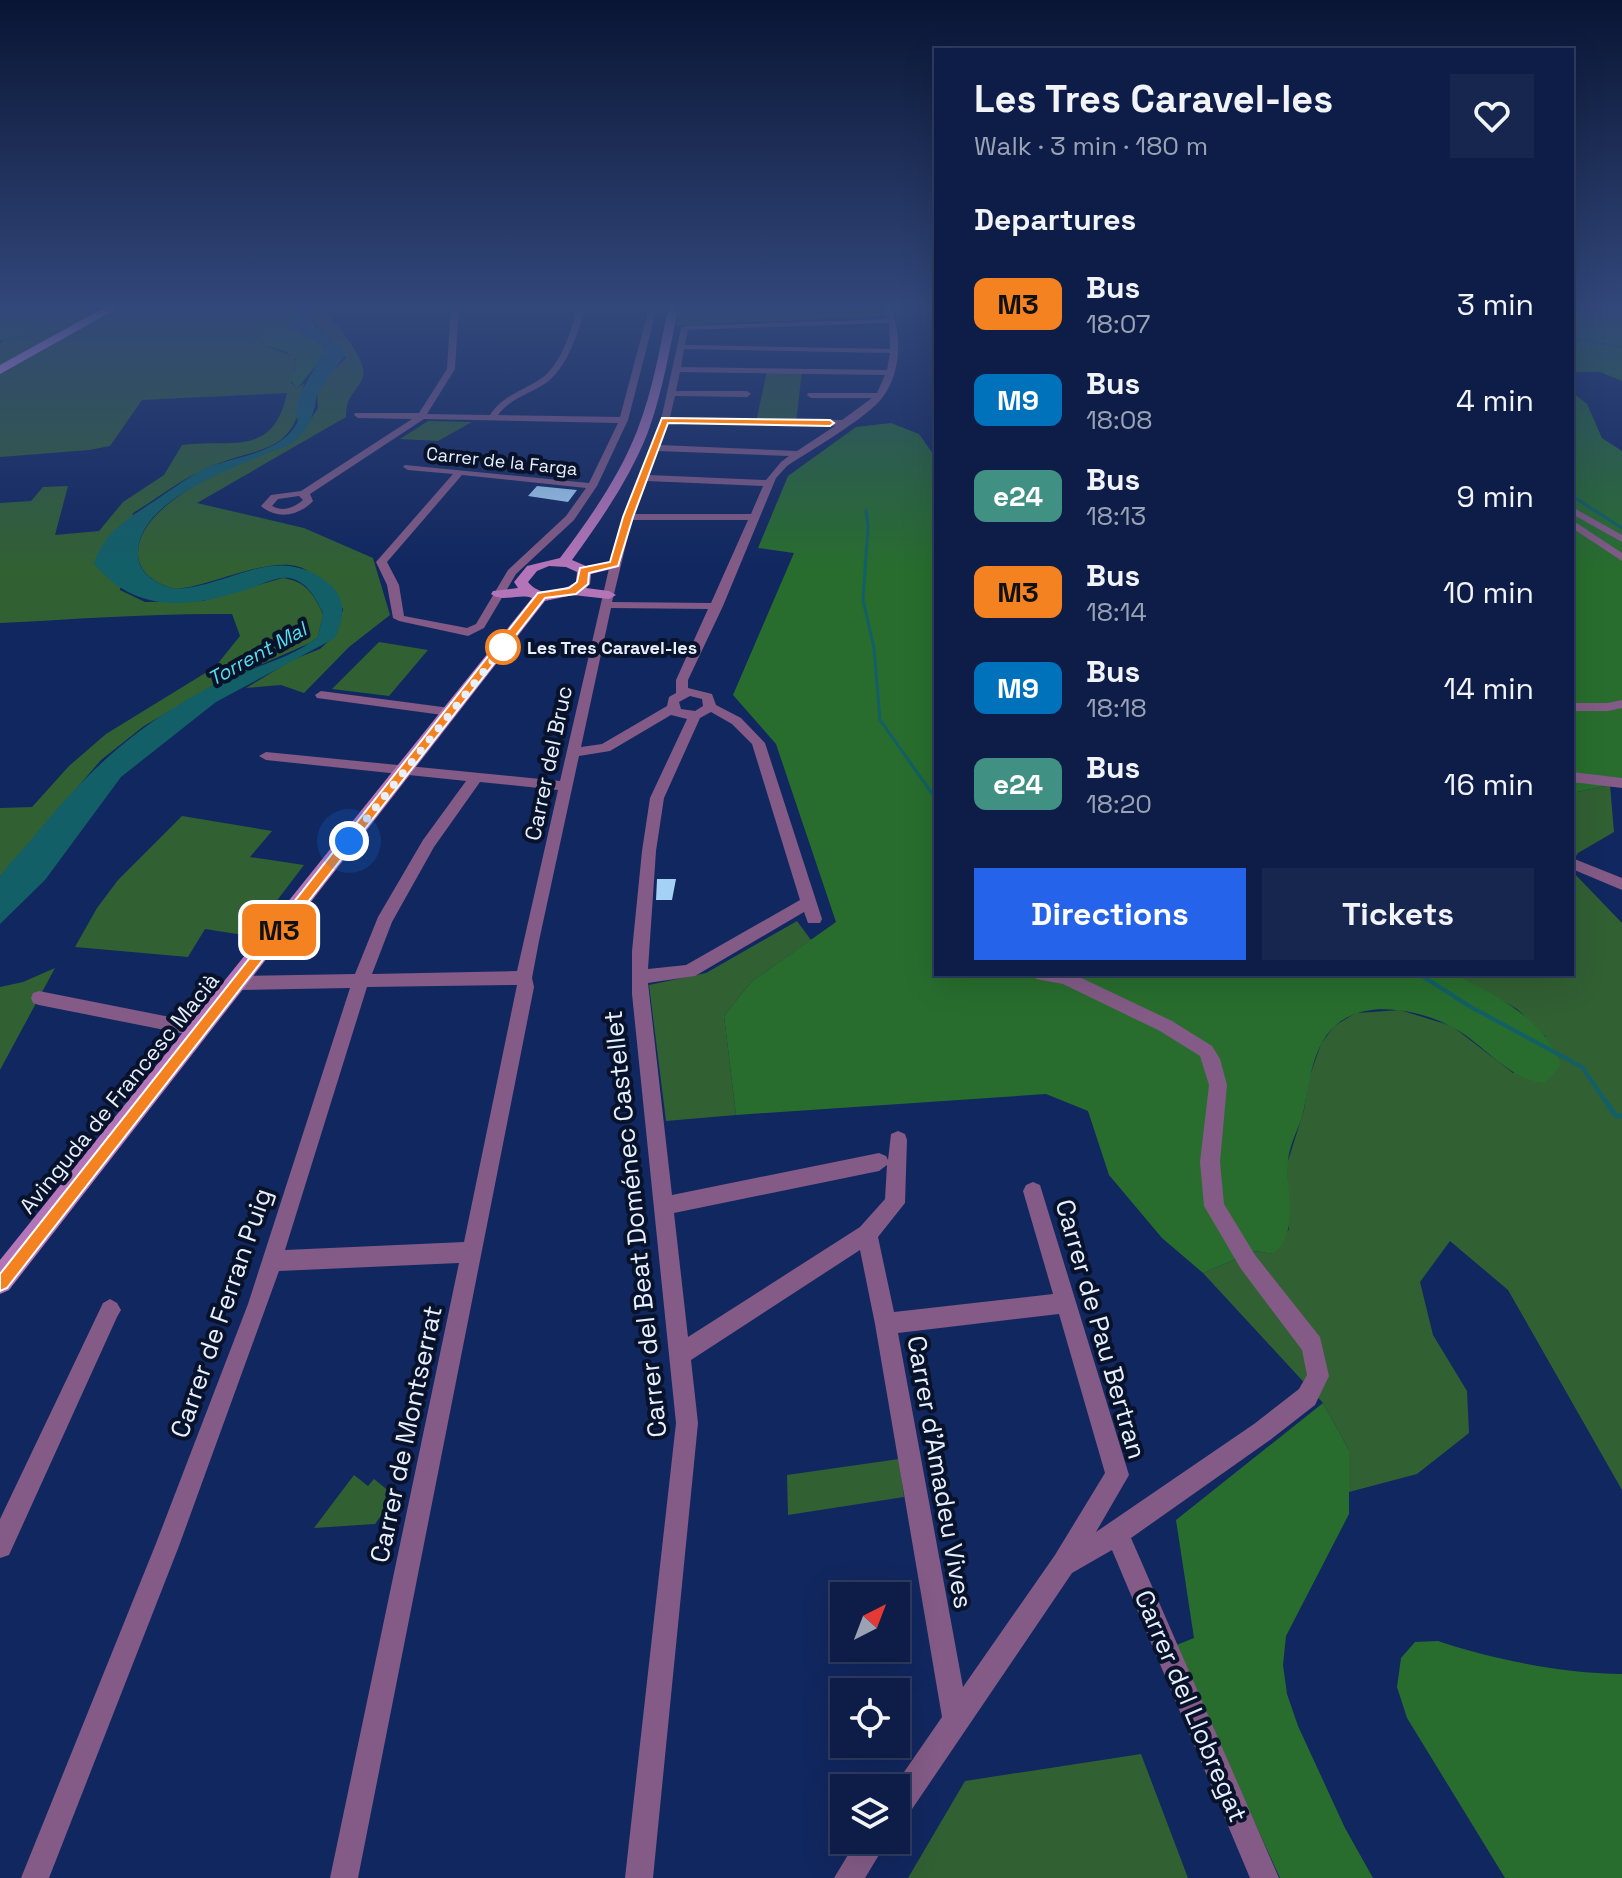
<!DOCTYPE html>
<html lang="en">
<head>
<meta charset="utf-8">
<style>
  :root { --surface:#0d1d47; --page:#16264e; --text:#f1f3f6; --muted:#9aa2b4; --line:#2d3b60; --accent:#2563eb }
  body { margin:0; font-family:"Space Grotesk",sans-serif; background:var(--page); color:var(--text); height:100vh; display:flex; flex-direction:column; font-size:30px; white-space:nowrap }
  * { box-sizing:border-box; margin:0 }
  p { font-size:26px; color:var(--muted) }
  .icon { flex:none; width:44px; height:44px; fill:none; stroke:currentColor; stroke-width:2; stroke-linecap:round; stroke-linejoin:round }
  .map { position:relative; flex:1; overflow:hidden }
  .side { position:absolute; left:934px; top:48px; width:640px; height:928px; display:flex; flex-direction:column; background:var(--surface); border-radius:0px; box-shadow:0 8px 32px #0002,0 0 0 2px var(--line) }
  .side>* { flex:none }
  .badge { padding:0 16px; border-radius:12px; font-size:28px; line-height:52px }
  .needle { width:52px; rotate:42deg }
  .buttons { position:absolute; left:830px; top:1582px; display:grid; gap:16px }
  .buttons a { display:grid; place-items:center; width:80px; height:80px; border-radius:0px; background:var(--surface); box-shadow:0 8px 32px #0002,0 0 0 2px var(--line); font-size:40px }
  .you { position:absolute; width:40px; height:40px; margin:-20px; border:6px solid #fff; border-radius:50%; background:#1a73e8; box-shadow:0 0 0 12px #1a73e833 }
  .map>.badge { position:absolute; translate:-50% -50%; box-shadow:0 0 0 4px #fff }
  h2 { padding:0 40px; font-size:30px; line-height:72px }
  .round { display:grid; place-items:center; flex:none; width:84px; height:84px; border-radius:0px; background:var(--page) }
  .headline { display:flex; align-items:center; justify-content:space-between; height:136px; padding:0 40px }
  h1 { font-size:38px; font-weight:800; line-height:60px }
  .action { display:flex; gap:16px; margin-top:auto; padding:16px 40px }
  .action a { flex:1; height:92px; border-radius:0px; background:var(--accent); color:#fff; font-size:32px; font-weight:800; line-height:92px; text-align:center }
  .action a+a { background:var(--page); color:var(--text) }
  ul { padding:0; list-style:none }
  li { display:flex; align-items:center; gap:24px; height:96px; padding:0 40px }
  li div { flex:1 }
  li b { display:block; font-size:30px }
  li em { font-style:normal }
  li .badge { min-width:88px; font-weight:700; text-align:center }
  .map>svg:first-child { display:block }
  .green { fill:#316033 }
  .forest { fill:#286d2e }
  .water { fill:#125f67 }
  .lines { fill:none; stroke-linecap:round; stroke-linejoin:round }
  .stream-far3 { stroke:#125f67; stroke-width:2 }
  .stream-far2 { stroke:#125f67; stroke-width:3 }
  .stream-far1 { stroke:#125f67; stroke-width:4 }
  .stream { stroke:#125f67; stroke-width:5 }
  .building { fill:#a5d1f7 }
  .street { fill:#835b86; fill-rule:evenodd }
  .secondary { fill:#b475b8; fill-rule:evenodd }
  .highway { fill:#f2a3f7; fill-rule:evenodd }
  .line { fill:#f58220; stroke:#fff; stroke-width:2 }
  .walk { stroke:#e8effd; stroke-width:8; stroke-dasharray:0 14.4 }
  .stop-dot { fill:#fff; stroke:#f58220; stroke-width:4 }
  .labels { text-anchor:middle; dominant-baseline:central; stroke-width:8; stroke-linejoin:round; paint-order:stroke }
  .far-street-label { font-size:18px; fill:#e8effd; stroke:#08132b }
  .far-stop-label { font-size:18px; font-weight:bold; fill:#e8effd; stroke:#08132b; text-anchor:start }
  .far-water-label { font-size:20px; font-style:italic; fill:#56dfed; stroke:#08132b }
  .street-label { font-size:22px; fill:#e8effd; stroke:#08132b }
  .near-street-label { font-size:26px; fill:#e8effd; stroke:#08132b }
</style>
</head>
<body>
<div class="map">
<svg width="1622" height="1878" viewBox="0 0 1622 1878">
  <rect width="100%" height="100%" fill="#11275f"/>
  <!-- green -->
  <path class="green" d="M94,304H271L261,336L263,345L293,356L297,363L291,382L297,389L304,383C297,457 263,444 207,468C181,479 158,498 133,513L120,590L145,602L203,601L283,578C306,581 314,595 323,614L318,637L310,643L214,685L144,726L101,760L0,877V808L32,807L69,766L106,734L215,667L240,636L232,614C154,613 77,619 0,623V503L31,501L43,487L68,486L55,535L99,531L123,502L164,475L182,445C231,438 273,459 287,393L142,400L110,446L89,450L0,457V344L4,340L43,330Z
    M308,304H323L322,307C333,322 369,359 363,377C356,394 346,394 346,417L197,503L304,528L373,558L390,615L349,647L304,693L281,685L246,688L292,660L320,649L337,633L343,609C332,597 322,582 309,572C281,549 210,588 175,589C157,584 138,574 138,553C138,500 245,460 288,445L301,434L318,408L317,393L324,380L346,358C334,334 316,338 308,304Z
    M678,304H884L889,316L676,326Z
    M767,371H802L796,423L756,422Z
    M428,421L472,422L438,441L400,439Z
    M379,642L428,650L389,696L332,689Z
    M1610,785L1614,832L1578,853L1572,862V793Z
    M182,816L272,831L250,857L304,865L250,936L205,929L188,957L75,947L97,908L118,880Z
    M1572,871L1622,923V1490L1508,1290L1450,1241L1420,1282L1433,1335L1467,1391L1469,1433L1417,1474L1349,1492V1450L1323,1403L1203,1273L1255,1251L1273,1254L1289,1229L1287,1164L1304,1110L1308,1081L1321,1044L1334,1026L1356,1013L1400,1010L1452,1026L1513,1073L1546,1037L1517,1009L1455,974H1572Z
    M797,921L811,940L751,982L724,1016L736,1115L666,1121L649,985L706,973Z
    M55,968L0,1070V987L23,982Z
    M899,1459L904,1497L788,1515L787,1475Z
    M354,1475L368,1486L374,1479L395,1496L375,1524L314,1528Z
    M1141,1754L1188,1878H908L965,1781Z"/>
  <!-- forest -->
  <path class="forest" d="M0,304H94L43,330L4,340H0Z
    M271,304H292C296,323 307,334 324,347L322,358L297,389L291,380L296,367V359L286,352L264,345L261,336Z
    M1572,304H1622V381L1600,372H1572Z
    M1572,392L1587,404L1602,438L1622,451V787L1610,785L1572,793Z
    M891,423L919,434L936,458V974H1455C1496,996 1544,1018 1561,1065L1545,1083C1506,1079 1485,1044 1452,1027C1423,1011 1376,1001 1346,1018C1314,1035 1310,1078 1304,1109C1300,1128 1289,1143 1288,1162C1285,1194 1301,1231 1273,1254L1255,1251L1203,1273L1162,1238L1109,1175L1088,1111L1046,1094L736,1115L724,1016L751,982L836,922L776,744L733,695L794,553L758,548L788,476L856,427Z
    M1323,1403L1349,1450V1514L1286,1636L1283,1665L1287,1694L1298,1726L1345,1828L1373,1878H1280L1174,1646L1194,1638L1176,1520Z
    M1438,1641C1495,1660 1561,1673 1622,1674V1878H1505L1407,1718L1397,1687L1401,1658L1415,1642Z"/>
  <!-- water -->
  <path class="water" d="M292,304H308L316,327L347,353L317,393C315,410 310,429 295,441C287,447 276,449 267,453C228,471 137,501 138,554C138,575 158,584 175,589C231,587 276,541 328,583C347,598 344,618 335,638L216,702L121,777L45,880L0,924V877C10,862 24,849 35,835C91,767 139,723 218,683C251,667 289,660 318,637L323,613C317,601 310,586 296,580C282,574 268,582 254,587C195,607 139,617 94,564C105,527 137,514 166,493C180,484 192,474 208,467C237,456 283,453 298,421C289,399 320,367 324,347L289,327L290,317L294,312Z"/>
  <g class="lines">
    <!-- stream-far3 -->
    <path class="stream-far3" d="M1572,338L1622,347"/>
    <!-- stream-far2 -->
    <path class="stream-far2" d="M1572,496L1622,528
      M866,510L868,527L863,600L874,648L880,720L936,799"/>
    <!-- stream-far1 -->
    <path class="stream-far1" d="M1419,974L1469,1006L1582,1067L1608,1105"/>
    <!-- stream -->
    <path class="stream" d="M1607,1103L1616,1116H1622"/>
  </g>
  <!-- building -->
  <path class="building" d="M537,486L577,490L568,502L528,496Z
    M657,879H676L672,900H656Z"/>
  <g class="lines">
    <!-- street -->
    <path class="street" d="M451,304H459L455,369L427,414L490,415C503,395 523,391 542,378C564,361 570,329 580,304H588C577,331 570,365 546,383C529,394 511,398 498,415L620,417L650,304H658L628,420L597,486L574,520L516,574L484,628L468,636L399,621L393,618L387,585L376,562L453,474L408,470L403,467L405,465L589,483L618,423L424,419L310,494L313,501C299,516 277,520 261,506L271,495L301,491L412,419L358,418L354,415L355,413H419L447,369ZM462,475L586,488L566,516L508,570L476,624L467,628L404,616L399,585L387,562ZM299,496L303,500C293,508 283,512 272,506L278,499Z
      M882,304H890C902,334 902,372 882,398C867,418 811,450 787,466L776,478L723,606L688,680V688L712,694L716,705L741,718L765,743L822,919L820,923H808L804,912L695,976L648,983L672,1195L879,1153L886,1156L888,1160L891,1134L898,1131L905,1134L907,1140L905,1203L878,1237L894,1312L1053,1294L1023,1191L1026,1185L1033,1182L1040,1185L1129,1475L1096,1532L1254,1424L1299,1389L1307,1375L1302,1350L1241,1269L1204,1206L1200,1162L1209,1085L1200,1056L1160,1031L1063,984L1036,979L1034,974H1073L1172,1021L1212,1046L1220,1059L1227,1085L1220,1162L1224,1204L1255,1255L1320,1337L1329,1376L1315,1405L1270,1440L1131,1538L1279,1878H1250L1112,1550L1072,1573L906,1818L896,1822V1788H893L942,1717L875,1324L860,1250L691,1360L698,1423L653,1878H625L676,1423L632,994V951L642,851L650,798L687,719L671,715L610,751L579,756L539,941L532,978L534,987L358,1878H330L459,1263L279,1271L179,1546L49,1878H21L155,1546L248,1304L350,988L238,990L232,988L230,983L232,978L238,976L355,974L378,917L423,840L466,781L266,760L259,756L266,752L560,781L610,564L623,517L661,420L681,328L685,326L888,319ZM889,323L890,349L685,345L688,330ZM684,349L890,353L887,370L681,367ZM680,372L885,375L877,393H808L807,395L811,398H872L842,420L670,417L675,396L747,397L751,394L747,391H676ZM668,423L835,426L797,451L660,445ZM658,451L789,456L781,462L766,480L649,475ZM647,481L763,486L751,514H634ZM632,520H748L711,603L612,602ZM611,608L708,609L676,680V693L669,697L667,706L602,744L581,747ZM690,696L702,699L703,706L695,711L681,709L679,702ZM711,712L732,724L752,744L800,900L686,965L648,969L656,851L664,798L700,718ZM480,782L558,790L517,971L372,974L392,922L434,847ZM517,985L464,1242L285,1250L367,987ZM887,1165L885,1199L860,1227L688,1337L674,1213L879,1171ZM1059,1314L1105,1473L1055,1555L963,1687L898,1333Z
      M1572,507L1622,535V542L1572,514Z
      M1572,520L1622,553V561L1572,528Z
      M321,691L450,708L456,712L450,716L317,698L315,695Z
      M1622,700V708L1608,711H1572V703H1608Z
      M1572,772L1622,778V788L1572,782Z
      M1572,858L1622,878V890L1572,869Z
      M39,991L200,1023L206,1025L209,1030L206,1035L200,1037L39,1005L33,1003L31,998L33,993Z
      M110,1299L117,1303L121,1310L117,1317L9,1555L0,1558V1519L103,1303Z
      M857,1840H888L865,1878H834Z"/>
    <!-- secondary -->
    <path class="secondary" d="M669,304H679C670,347 663,391 648,432C630,478 601,520 572,560L586,566L620,561V567L591,574L590,584L586,588L609,591L616,595L609,599L573,595L545,601L9,1290L0,1294V1260L532,598C519,593 502,603 491,594L493,591L518,588L514,582L527,566L560,558C590,518 619,477 637,431C653,390 660,347 669,304ZM549,566L566,567L577,572L576,582C560,592 541,598 528,582L537,571Z"/>
    <!-- highway -->
    <path class="highway" d="M111,304H125L0,374V365Z"/>
  </g>
  <!-- sky -->
  <linearGradient id="sky" x2="0" y2="1"><stop stop-color="#091534"/><stop offset="0.54" stop-color="#32477a"/><stop offset="1" stop-color="#32477a" stop-opacity="0"/></linearGradient>
  <rect width="1622" height="567" fill="url(#sky)"/>
  <!-- line -->
  <path class="line" d="M662,418L830,420L834,423L830,426L668,423L633,517L618,566L589,573L588,584L576,594L545,598L7,1288L0,1291V1274L538,593L569,588L577,582L580,568L610,562L623,517Z"/>
  <g class="lines">
    <!-- walk -->
    <path class="walk" d="M349,841L508,641L503,647"/>
  </g>
  <!-- markers -->
  <circle class="stop-dot" cx="503" cy="647" r="16"/>
  <g class="labels">
    <!-- far-street labels -->
    <g class="far-street-label">
      <text transform="translate(502 461) rotate(6)">Carrer de la Farga</text>
    </g>
    <!-- far-stop labels -->
    <g class="far-stop-label">
      <text x="527" y="647">Les Tres Caravel-les</text>
    </g>
    <!-- far-water labels -->
    <g class="far-water-label">
      <text transform="translate(257 654) rotate(-29)">Torrent Mal</text>
    </g>
    <!-- street labels -->
    <g class="street-label">
      <text transform="translate(548 763) rotate(-78)">Carrer del Bruc</text>
      <text transform="translate(119 1093) rotate(-51)">Avinguda de Francesc Macià</text>
    </g>
    <!-- near-street labels -->
    <g class="near-street-label">
      <text transform="translate(635 1224) rotate(-96)">Carrer del Beat Doménec Castellet</text>
      <text transform="translate(221 1313) rotate(-71)">Carrer de Ferran Puig</text>
      <text transform="translate(1101 1329) rotate(74)">Carrer de Pau Bertran</text>
      <text transform="translate(406 1434) rotate(-78)">Carrer de Montserrat</text>
      <text transform="translate(940 1472) rotate(80)">Carrer d'Amadeu Vives</text>
      <text transform="translate(1191 1706) rotate(67)">Carrer del Llobregat</text>
    </g>
  </g>
</svg>
<div class="buttons">
<a><svg class="needle" viewBox="-14 -14 28 28"><path d="M0-13l5 13h-10z" fill="#e53935"/><path d="M0 13l5-13h-10z" fill="#9aa2b4"/></svg></a>
<a><svg class="icon" aria-label="locate" viewBox="0 0 24 24"><circle cx="12" cy="12" r="6"/><path d="M12 2v4M12 18v4M2 12h4M18 12h4"/></svg></a>
<a><svg class="icon" aria-label="layers" viewBox="0 0 24 24"><path d="M12 4l9 5-9 5-9-5zM3 14l9 5 9-5"/></svg></a>
</div>
<div class="you" style="left:349px;top:841px"></div>
<b class="badge" style="left:279px;top:930px;background:#f58220;color:#111">M3</b>
<section class="side">
<div class="headline"><div><h1>Les Tres Caravel-les</h1><p>Walk · 3 min · 180 m</p></div><a class="round"><svg class="icon" aria-label="heart" viewBox="0 0 24 24"><path d="M12 20l-8-8c-3-5 5-10 8-4 3-6 11-1 8 4z"/></svg></a></div>
<h2>Departures</h2>
<ul>
<li><span class="badge" style="background:#f58220;color:#111">M3</span><div><b>Bus</b><p>18:07</p></div><em>3 min</em></li>
<li><span class="badge" style="background:#0072bc;color:#fff">M9</span><div><b>Bus</b><p>18:08</p></div><em>4 min</em></li>
<li><span class="badge" style="background:#409183;color:#fff">e24</span><div><b>Bus</b><p>18:13</p></div><em>9 min</em></li>
<li><span class="badge" style="background:#f58220;color:#111">M3</span><div><b>Bus</b><p>18:14</p></div><em>10 min</em></li>
<li><span class="badge" style="background:#0072bc;color:#fff">M9</span><div><b>Bus</b><p>18:18</p></div><em>14 min</em></li>
<li><span class="badge" style="background:#409183;color:#fff">e24</span><div><b>Bus</b><p>18:20</p></div><em>16 min</em></li>
</ul>
<div class="action"><a>Directions</a><a>Tickets</a></div>
</section>
</div>
</body>
</html>
